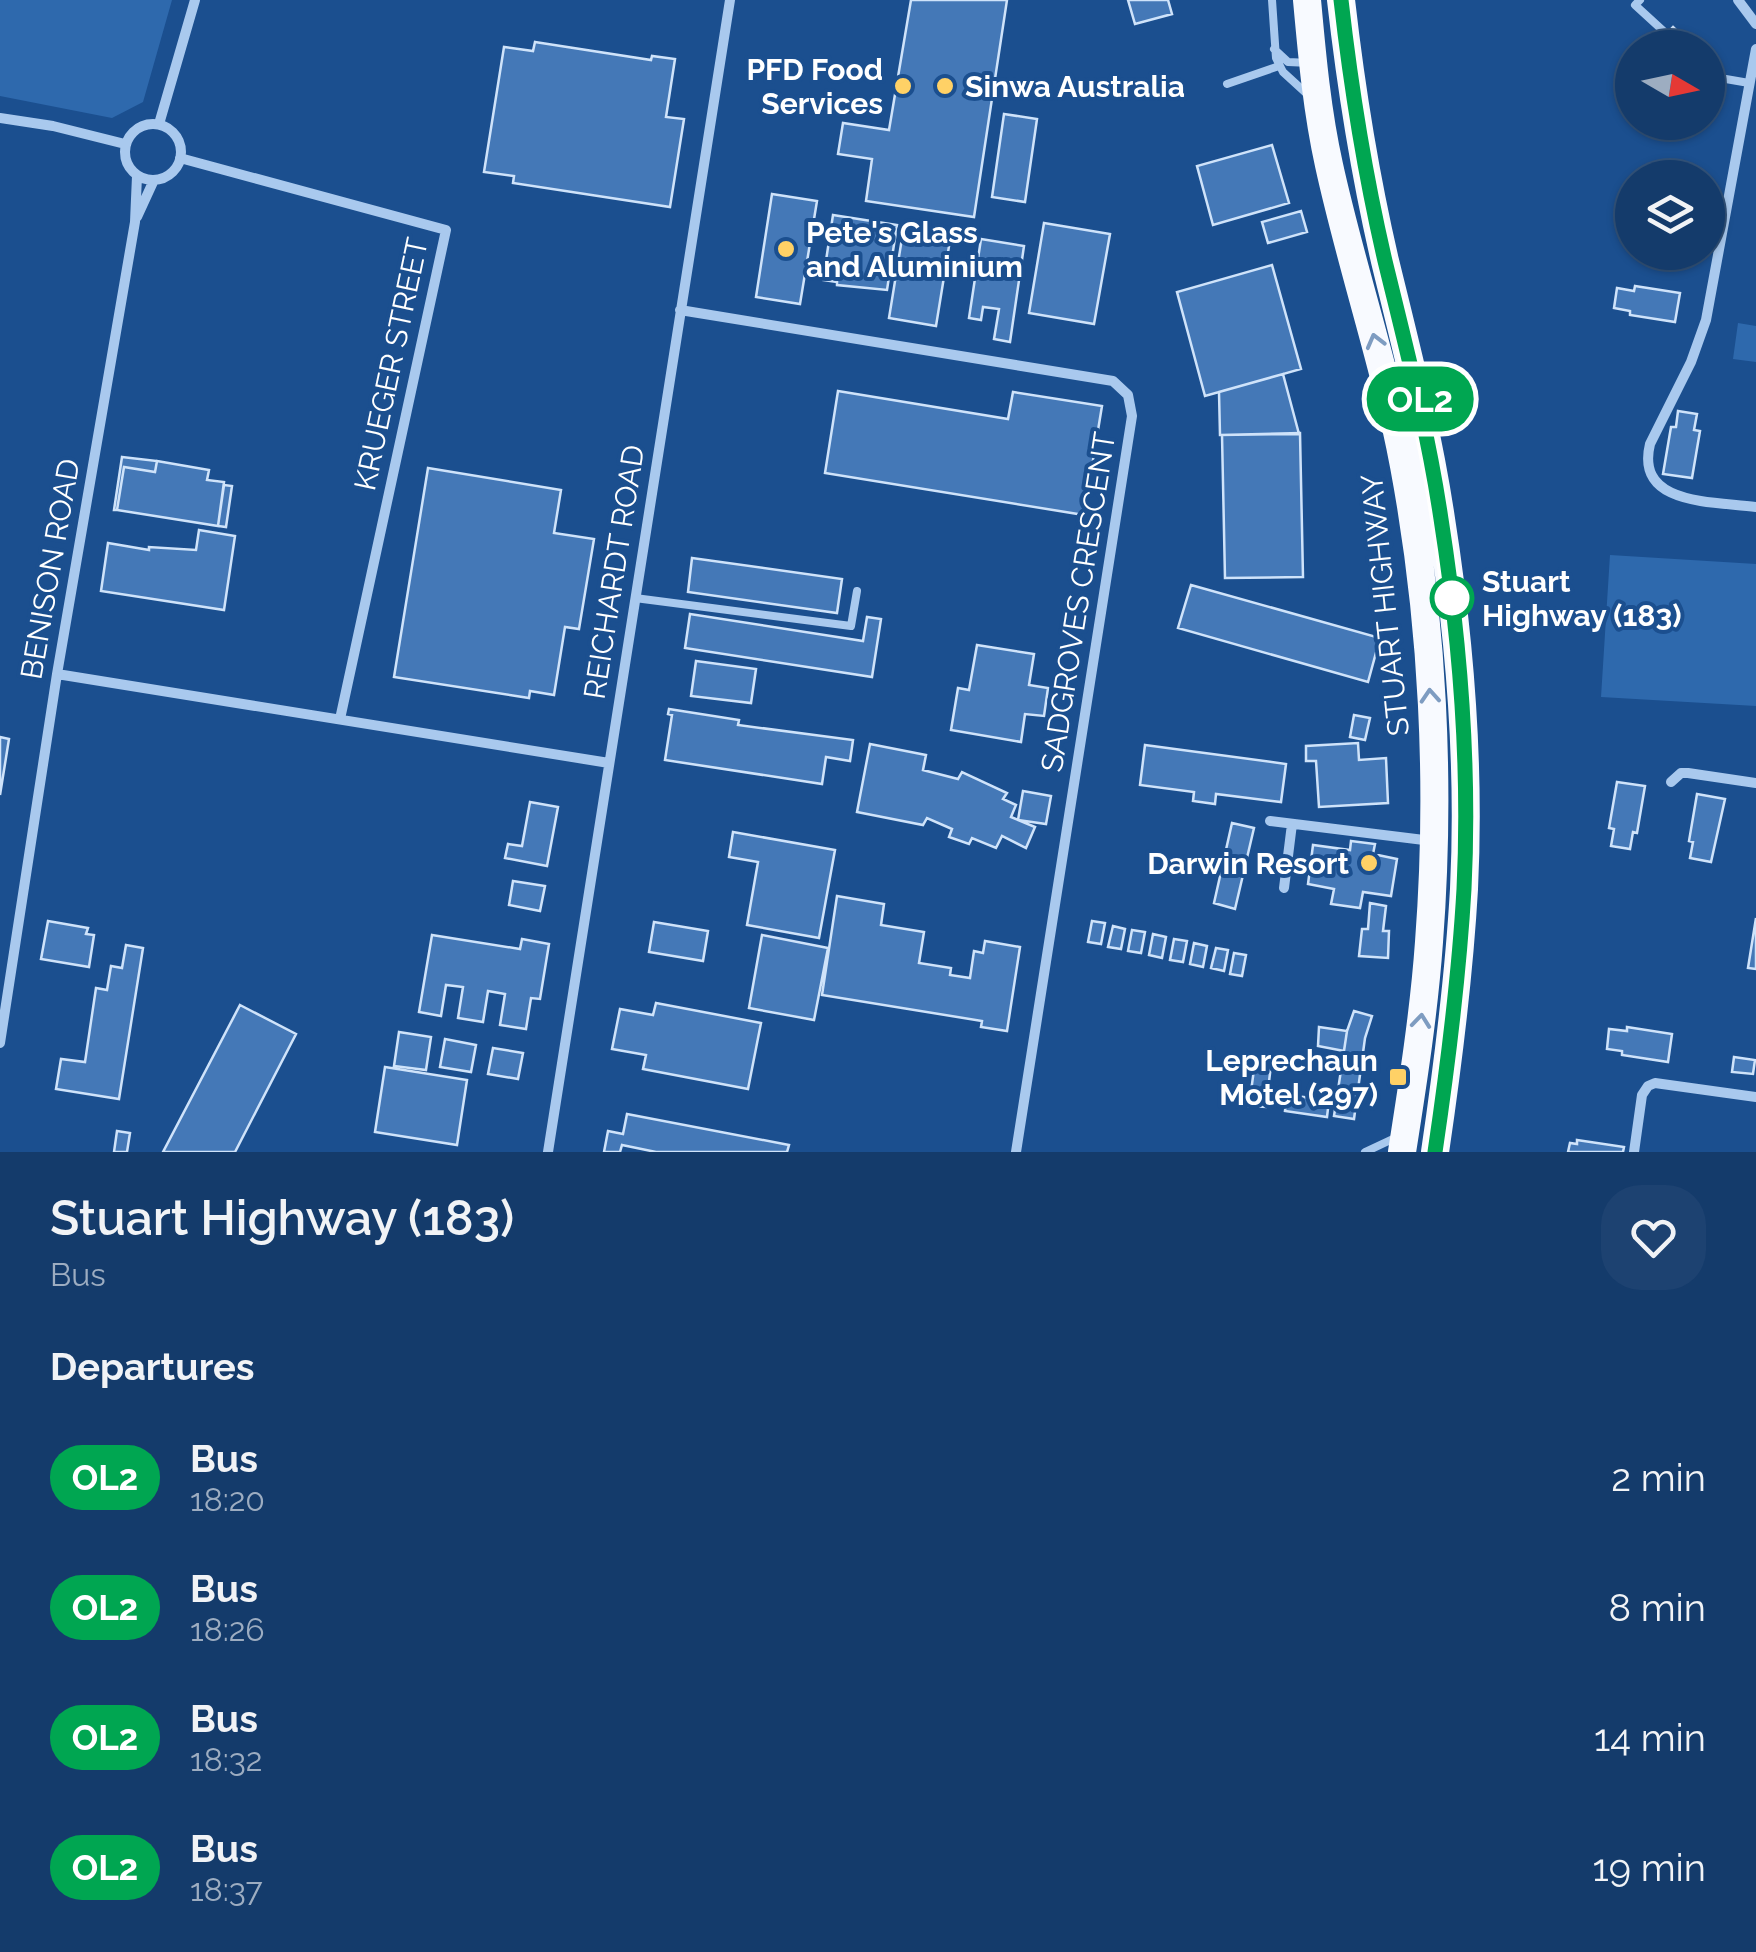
<!DOCTYPE html>
<html lang="en">
<head>
<meta charset="utf-8">
<style>
  :root { --surface:#143b6b; --page:#1d4271; --text:#f1f3f6; --muted:#9dadc1; --line:#33557e }
  body { margin:0; font-family:Raleway,sans-serif; background:var(--page); color:var(--text); height:100vh; display:flex; flex-direction:column; font-size:38px; white-space:nowrap }
  * { box-sizing:border-box; margin:0 }
  p { font-size:32px; color:var(--muted) }
  .icon { flex:none; width:55px; height:55px; fill:none; stroke:currentColor; stroke-width:2; stroke-linecap:round; stroke-linejoin:round }
  .map { position:relative; height:1152px; overflow:hidden }
  .drawer { display:flex; flex-direction:column; background:var(--surface); flex:1 }
  .drawer>* { flex:none }
  .badge { padding:0 20px; border-radius:32px; font-size:35px; line-height:65px }
  .needle { width:65px; rotate:99deg }
  .buttons { position:absolute; left:1615px; top:30px; display:grid; gap:20px }
  .buttons a { display:grid; place-items:center; width:110px; height:110px; border-radius:50%; background:var(--surface); box-shadow:0 2px 8px #0004,0 0 0 2px var(--line); font-size:50px }
  .map>.badge { position:absolute; translate:-50% -50%; box-shadow:0 0 0 5px #fff }
  h2 { padding:0 50px; font-size:38px; line-height:90px }
  .round { display:grid; place-items:center; flex:none; width:105px; height:105px; border-radius:40px; background:var(--page) }
  .headline { display:flex; align-items:center; justify-content:space-between; height:170px; padding:0 50px }
  h1 { font-size:48px; font-weight:600; line-height:75px }
  ul { padding:0; list-style:none }
  li { display:flex; align-items:center; gap:30px; height:130px; padding:0 50px }
  li div { flex:1 }
  li b { display:block; font-size:38px }
  li em { font-style:normal }
  li .badge { min-width:110px; font-weight:700; text-align:center }
  .map>svg:first-child { display:block }
  .green { fill:#2e69ad }
  .building { fill:#4478b7; stroke:#cfe3fa; stroke-width:2.5 }
  .lines { fill:none; stroke-linecap:round; stroke-linejoin:round }
  .service { stroke:#a9c9ee; stroke-width:8 }
  .minor { stroke:#a9c9ee; stroke-width:10 }
  .trunk { stroke:#f8faff; stroke-width:28 }
  .oneway { stroke:#7e9cc1 }
  .line-casing { stroke:#fff; stroke-width:22 }
  .line { stroke:#00a651; stroke-width:15 }
  .poi-dot { fill:#ffd166; stroke:#1b4f8f; stroke-width:4 }
  .stop-dot { fill:#fff; stroke:#00a651; stroke-width:5 }
  .labels { text-anchor:middle; dominant-baseline:central; stroke-width:8; stroke-linejoin:round; paint-order:stroke }
  .poi-label { font-size:30px; font-weight:bold; fill:#fff; stroke:#1b4f8f; text-anchor:end }
  .street-label { font-size:30px; fill:#fff; stroke:#1b4f8f }
  .stop-label { font-size:30px; font-weight:bold; fill:#fff; stroke:#1b4f8f; text-anchor:start }
</style>
</head>
<body>
<div class="map">
<svg width="1756" height="1152" viewBox="0 0 1756 1152">
  <rect width="100%" height="100%" fill="#1b4f8f"/>
  <!-- green -->
  <path class="green" d="M0,0H172L143,102L112,118L0,96Z
    M1738,323L1756,326V362L1733,359Z
    M1610,555L1756,564V706L1601,697Z"/>
  <!-- building -->
  <path class="building" d="M911,0H1007L974,217L866,201L872,159L838,154L843,123L889,130Z
    M1128,0H1168L1172,14L1135,24Z
    M1673,27L1686,40L1679,48H1653Z
    M535,42L651,60L652,56L675,59L666,117L684,119L670,207L513,183L514,176L484,172L504,47L533,51Z
    M1004,114L1037,119L1025,202L992,197Z
    M1272,145L1289,203L1213,225L1197,166Z
    M772,194L817,201L800,304L756,297Z
    M1301,211L1307,232L1268,243L1262,222Z
    M833,215L897,225L887,290L837,285V282L823,280Z
    M1044,223L1110,234L1094,324L1029,313Z
    M904,226L951,234L936,326L889,318Z
    M981,239L1024,246L1010,342L994,339L999,309L983,307L981,320L969,318Z
    M1272,265L1301,369L1205,396L1177,292Z
    M1635,286L1680,293L1675,322L1630,315V311L1614,308L1617,288L1634,291Z
    M1283,374L1299,434L1220,435L1219,392Z
    M838,391L1008,419L1013,392L1102,406L1084,515L825,473Z
    M1678,411L1697,414L1694,430L1700,431L1692,478L1663,474L1671,427H1676Z
    M1300,433L1303,577L1225,578L1222,435Z
    M122,457L157,461L155,472L124,467L117,510H114Z
    M157,461L209,470L207,480L224,482L218,526L117,510L124,467L155,472Z
    M428,468L561,490L554,533L594,539L579,629L565,627L554,695L530,691L529,698L394,677Z
    M224,485L232,486L226,527L218,526Z
    M199,530L235,536L224,610L101,591L108,543L149,550V547L196,550Z
    M692,558L842,579L837,613L688,592Z
    M1191,585L1380,638L1368,682L1178,628Z
    M690,614L863,641L867,617L881,619L872,677L685,648Z
    M977,645L1034,654L1029,685L1048,688L1044,716L1025,714L1021,742L951,730L958,688L969,690Z
    M696,661L756,669L751,703L691,696Z
    M669,709L739,720L738,725L853,740L850,761L826,757L822,784L665,760L672,715L668,714Z
    M1354,715L1370,718L1365,740L1350,737Z
    M0,737L9,739L0,795Z
    M1358,743L1359,760L1386,758L1388,803L1319,807L1316,761H1306V746Z
    M870,744L926,755L923,770L958,779L962,772L1007,793L1003,799L1016,805L1011,817L1035,827L1026,848L1002,836L996,848L972,838L969,844L949,837L952,829L927,818L923,825L857,812Z
    M1145,745L1286,764L1281,802L1216,794L1215,804L1193,801L1194,792L1140,785Z
    M1617,782L1645,786L1637,833L1633,832L1630,849L1611,846L1614,829L1609,828Z
    M1023,791L1051,796L1046,824L1018,820Z
    M1697,794L1725,799L1711,862L1690,858L1693,842L1689,841Z
    M530,802L558,807L547,866L505,858L508,844L522,846Z
    M1232,823L1254,828L1235,909L1214,903Z
    M733,832L835,850L819,938L747,925L758,862L729,857Z
    M1351,841L1375,844L1373,854L1397,859L1391,896L1363,892L1360,908L1331,904L1334,889L1308,884L1313,845L1350,850Z
    M513,881L545,886L540,911L509,905Z
    M837,896L884,904L881,925L924,932L919,963L951,968L950,975L970,978L974,951L983,953L985,941L1020,947L1007,1031L981,1027L982,1021L822,995Z
    M1370,903L1386,906L1383,931H1389L1388,958L1359,956L1362,929H1368Z
    M1756,918V969L1748,968Z
    M48,921L88,928L86,934L94,935L89,967L41,959Z
    M1092,921L1105,923L1101,944L1088,942Z
    M654,922L708,931L703,961L649,952Z
    M1113,926L1125,929L1121,949L1108,947Z
    M1132,930L1145,932L1141,953L1128,951Z
    M1153,934L1166,937L1162,958L1149,955Z
    M432,935L520,949L522,939L549,944L540,999L531,998L526,1029L500,1025L505,994L488,991L483,1022L458,1018L463,987L446,985L441,1016L419,1012Z
    M762,935L828,948L814,1020L749,1008Z
    M1174,939L1187,941L1183,962L1170,960Z
    M1194,943L1207,946L1203,967L1190,964Z
    M126,945L143,948L119,1099L56,1089L61,1059L85,1062L96,988L107,990L111,966L122,968Z
    M1216,948L1228,950L1224,971L1211,968Z
    M1234,953L1246,955L1242,976L1230,974Z
    M656,1003L761,1023L748,1089L643,1069L646,1055L612,1049L620,1009L653,1015Z
    M240,1005L296,1034L235,1152H163Z
    M1354,1011L1372,1016L1365,1038L1354,1119L1334,1116L1347,1031Z
    M1319,1027L1347,1031L1344,1051L1318,1046Z
    M1627,1027L1672,1034L1668,1062L1622,1055V1051L1607,1049L1609,1029L1627,1031Z
    M399,1032L431,1037L426,1070L394,1066Z
    M445,1039L476,1045L471,1072L440,1067Z
    M493,1048L523,1053L518,1079L488,1074Z
    M1734,1057L1755,1060L1753,1074L1732,1072Z
    M1255,1062L1271,1065L1266,1107L1249,1106Z
    M385,1067L467,1080L457,1145L375,1132Z
    M1287,1095L1329,1100L1327,1117L1285,1111Z
    M627,1114L789,1145L787,1152H656L622,1145L620,1152H604L608,1131L623,1134Z
    M117,1131L130,1133L127,1152H114Z
    M1577,1140L1624,1147L1623,1152H1568L1570,1143L1577,1144Z"/>
  <g class="lines">
    <!-- service -->
    <path class="service" d="M1272,0L1276,58L1283,72L1306,93
      M1640,0L1635,5L1682,48
      M1274,49L1288,62L1310,63
      M1708,71L1720,78L1749,83
      M1227,84L1279,66
      M635,598L851,626L857,591
      M1365,1152L1397,1137"/>
    <!-- minor -->
    <path class="minor" d="M1738,0L1756,24
      M1756,49L1706,320L1691,362L1650,444C1635,506 1713,501 1756,507
      M0,118L53,126L125,144
      M125 152a28 28 0 1 1 56 0a28 28 0 1 1-56 0Z
      M159,124L195,0
      M180,158L446,230L340,719
      M137,217L154,180
      M680,310L1113,381L1128,395L1132,416L1016,1152
      M57,674L609,763
      M1671,782L1681,773H1688L1756,783
      M1270,821L1432,841
      M1284,888L1292,824
      M0,1043L57,674L135,222L137,176
      M548,1152L730,0
      M1634,1152L1642,1095L1648,1086L1655,1083L1756,1097"/>
    <!-- trunk -->
    <path class="trunk" d="M1307,0C1312,55 1317,111 1329,165C1351,266 1385,364 1404,466C1433,621 1441,785 1429,942C1424,1012 1413,1082 1402,1152
      M1341,0C1351,88 1365,175 1385,261C1406,347 1428,431 1441,519C1460,640 1470,767 1464,889C1459,977 1448,1064 1435,1152"/>
  </g>
  <!-- one-way arrows -->
  <defs><path id="oneway-chevron" d="M-2-3.5L2.5 0L-2 3.5" fill="none" stroke-width="1.6" stroke-linecap="round" stroke-linejoin="round" transform="scale(2.5)"/></defs>
  <g class="oneway">
    <use href="#oneway-chevron" transform="translate(1375 341) rotate(-105)"/>
    <use href="#oneway-chevron" transform="translate(1430 696) rotate(-94)"/>
    <use href="#oneway-chevron" transform="translate(1421 1021) rotate(-84)"/>
  </g>
  <g class="lines">
    <!-- line casing -->
    <g class="line-casing">
      <path id="line" d="M1341,0C1351,88 1365,175 1385,261C1406,347 1428,431 1441,519C1460,640 1470,767 1464,889C1459,977 1448,1064 1435,1152"/>
    </g>
    <!-- line -->
    <use href="#line" class="line"/>
  </g>
  <!-- markers -->
  <g class="poi-dot">
    <circle cx="903" cy="86" r="10"/>
    <circle cx="945" cy="86" r="10"/>
    <circle cx="786" cy="249" r="10"/>
    <circle cx="1369" cy="863" r="10"/>
    <rect x="1388" y="1067" width="20" height="20" rx="5"/>
  </g>
  <circle class="stop-dot" cx="1452" cy="598" r="20"/>
  <g class="labels">
    <!-- poi labels -->
    <g class="poi-label">
      <text x="883" y="69">PFD Food<tspan x="883" dy="34">Services</tspan></text>
      <text x="965" y="86" text-anchor="start">Sinwa Australia</text>
      <text x="806" y="232" text-anchor="start">Pete's Glass<tspan x="806" dy="34">and Aluminium</tspan></text>
      <text x="1349" y="863">Darwin Resort</text>
      <text x="1378" y="1060">Leprechaun<tspan x="1378" dy="34">Motel (297)</tspan></text>
    </g>
    <!-- street labels -->
    <g class="street-label">
      <text transform="translate(391 364) rotate(-78)">KRUEGER STREET</text>
      <text transform="translate(50 569) rotate(-80)">BENISON ROAD</text>
      <text transform="translate(614 572) rotate(-81)">REICHARDT ROAD</text>
      <text transform="translate(1078 602) rotate(-81)">SADGROVES CRESCENT</text>
      <text transform="translate(1385 605) rotate(-96)">STUART HIGHWAY</text>
    </g>
    <!-- stop labels -->
    <g class="stop-label">
      <text x="1482" y="581">Stuart<tspan x="1482" dy="34">Highway (183)</tspan></text>
    </g>
  </g>
</svg>
<div class="buttons">
<a><svg class="needle" viewBox="-14 -14 28 28"><path d="M0-13l5 13h-10z" fill="#e53935"/><path d="M0 13l5-13h-10z" fill="#9dadc1"/></svg></a>
<a><svg class="icon" aria-label="layers" viewBox="0 0 24 24"><path d="M12 4l9 5-9 5-9-5zM3 14l9 5 9-5"/></svg></a>
</div>
<b class="badge" style="left:1420px;top:399px;background:#00a651;color:#fff">OL2</b>
</div>
<section class="drawer">
<div class="headline"><div><h1>Stuart Highway (183)</h1><p>Bus</p></div><a class="round"><svg class="icon" aria-label="heart" viewBox="0 0 24 24"><path d="M12 20l-8-8c-3-5 5-10 8-4 3-6 11-1 8 4z"/></svg></a></div>
<h2>Departures</h2>
<ul>
<li><span class="badge" style="background:#00a651;color:#fff">OL2</span><div><b>Bus</b><p>18:20</p></div><em>2 min</em></li>
<li><span class="badge" style="background:#00a651;color:#fff">OL2</span><div><b>Bus</b><p>18:26</p></div><em>8 min</em></li>
<li><span class="badge" style="background:#00a651;color:#fff">OL2</span><div><b>Bus</b><p>18:32</p></div><em>14 min</em></li>
<li><span class="badge" style="background:#00a651;color:#fff">OL2</span><div><b>Bus</b><p>18:37</p></div><em>19 min</em></li>
</ul>
</section>
</body>
</html>
